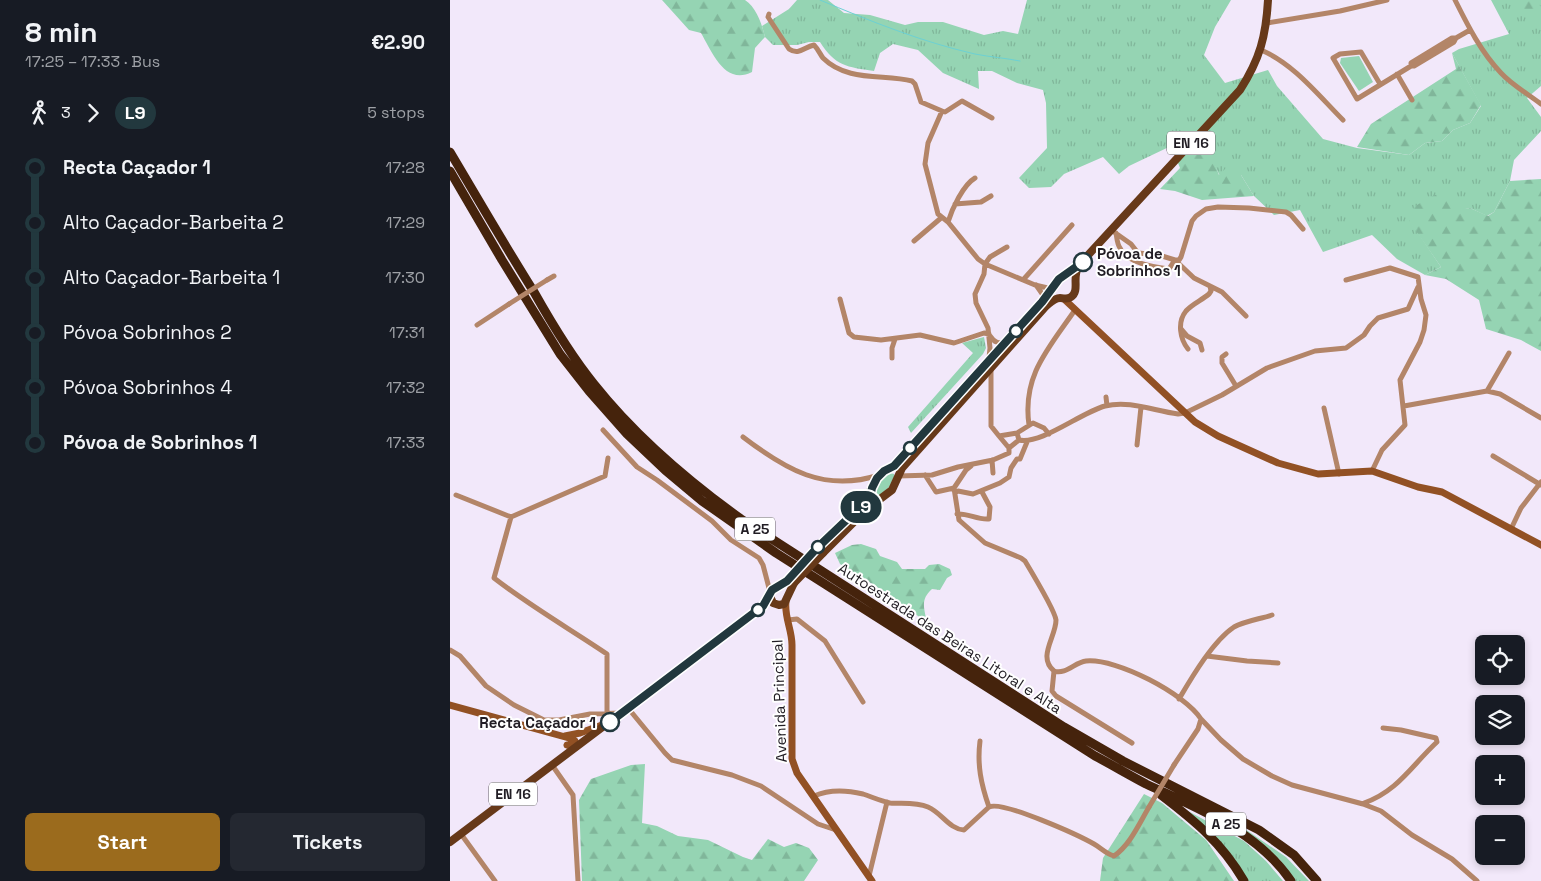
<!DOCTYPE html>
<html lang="en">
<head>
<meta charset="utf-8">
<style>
  :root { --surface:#171b24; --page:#242831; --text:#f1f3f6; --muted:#9ea1a6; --accent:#9b6b1d }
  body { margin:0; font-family:"Space Grotesk",sans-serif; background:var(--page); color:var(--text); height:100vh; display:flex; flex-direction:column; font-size:19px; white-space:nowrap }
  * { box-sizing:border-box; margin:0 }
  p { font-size:16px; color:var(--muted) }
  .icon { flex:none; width:28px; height:28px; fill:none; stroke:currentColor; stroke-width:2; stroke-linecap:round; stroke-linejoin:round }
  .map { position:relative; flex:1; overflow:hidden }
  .drawer { display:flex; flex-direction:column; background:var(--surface); width:450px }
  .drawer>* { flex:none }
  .badge { padding:0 10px; border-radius:16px; font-size:18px; line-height:32px }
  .buttons { position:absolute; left:1025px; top:635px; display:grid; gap:10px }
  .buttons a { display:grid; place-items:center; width:50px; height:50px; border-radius:8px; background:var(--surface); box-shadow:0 2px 8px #0003; font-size:25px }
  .map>.badge { position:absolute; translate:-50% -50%; box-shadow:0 0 0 2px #fff }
  .legs { display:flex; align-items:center; gap:8px; height:55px; padding:0 25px; font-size:16px }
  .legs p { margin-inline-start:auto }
  .head { display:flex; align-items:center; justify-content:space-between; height:85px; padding:0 25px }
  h1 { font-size:28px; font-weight:600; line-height:38px }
  .cta { display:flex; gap:10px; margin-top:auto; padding:10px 25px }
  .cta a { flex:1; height:58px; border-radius:8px; background:var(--accent); color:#fff; font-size:20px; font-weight:600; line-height:58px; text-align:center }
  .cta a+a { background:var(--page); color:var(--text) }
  ul { padding:0 25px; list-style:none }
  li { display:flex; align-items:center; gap:18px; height:55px; font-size:19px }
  li i { display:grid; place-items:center; width:8px; height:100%; margin:0 6px; background:currentColor }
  li i::after { content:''; width:12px; height:12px; margin:-6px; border:4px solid; border-radius:50%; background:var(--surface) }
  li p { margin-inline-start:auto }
  li:first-child i { background:linear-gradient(#0000 50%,currentColor 0) }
  li:last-child i { background:linear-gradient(currentColor 50%,#0000 0) }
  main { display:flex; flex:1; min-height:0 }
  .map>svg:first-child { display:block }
  .grass { fill:url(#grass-tufts) }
  .forest { fill:url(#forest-firs) }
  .garden { fill:#95d4b3 }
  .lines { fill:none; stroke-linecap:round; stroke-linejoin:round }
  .stream { stroke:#6cd1d4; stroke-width:1 }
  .street { stroke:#b38568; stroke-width:5 }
  .secondary { stroke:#925124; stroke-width:7 }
  .primary { stroke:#673919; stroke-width:8 }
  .highway { stroke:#45230c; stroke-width:9 }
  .street-bridge { stroke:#b38568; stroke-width:5 }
  .primary-bridge { stroke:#673919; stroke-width:8 }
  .line-1-casing { stroke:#fff; stroke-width:11 }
  .line-1 { stroke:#22383e; stroke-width:8 }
  .stop-1-dot { fill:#fff; stroke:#22383e; stroke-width:2.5 }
  .labels { text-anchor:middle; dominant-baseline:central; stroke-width:4; stroke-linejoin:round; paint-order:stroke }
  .shield { fill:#fff; stroke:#646166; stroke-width:1 }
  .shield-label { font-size:14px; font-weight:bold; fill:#211d24 }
  .stop-label { font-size:15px; font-weight:bold; fill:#211d24; stroke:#fff; text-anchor:start }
  .street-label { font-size:15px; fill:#211d24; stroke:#fff }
</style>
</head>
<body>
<main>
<section class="drawer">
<div class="head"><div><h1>8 min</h1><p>17:25 – 17:33 · Bus</p></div><b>€2.90</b></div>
<div class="legs"><svg class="icon" aria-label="walk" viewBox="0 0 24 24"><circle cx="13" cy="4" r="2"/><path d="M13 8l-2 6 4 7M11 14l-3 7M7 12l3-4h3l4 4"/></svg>3<svg class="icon" aria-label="forward" viewBox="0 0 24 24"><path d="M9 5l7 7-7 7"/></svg><b class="badge" style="background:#22383e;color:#fff">L9</b><p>5 stops</p></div>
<ul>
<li><i style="color:#22383e"></i><b>Recta Caçador 1</b><p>17:28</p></li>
<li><i style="color:#22383e"></i><span>Alto Caçador-Barbeita 2</span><p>17:29</p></li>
<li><i style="color:#22383e"></i><span>Alto Caçador-Barbeita 1</span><p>17:30</p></li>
<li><i style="color:#22383e"></i><span>Póvoa Sobrinhos 2</span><p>17:31</p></li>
<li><i style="color:#22383e"></i><span>Póvoa Sobrinhos 4</span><p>17:32</p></li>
<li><i style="color:#22383e"></i><b>Póvoa de Sobrinhos 1</b><p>17:33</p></li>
</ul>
<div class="cta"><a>Start</a><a>Tickets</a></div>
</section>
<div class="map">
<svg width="1091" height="881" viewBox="0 0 1091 881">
  <defs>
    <pattern id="grass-tufts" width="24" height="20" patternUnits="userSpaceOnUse" patternTransform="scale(1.25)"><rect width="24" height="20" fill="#95d4b3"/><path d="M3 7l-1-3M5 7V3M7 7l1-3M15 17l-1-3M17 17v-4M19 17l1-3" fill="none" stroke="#80b69a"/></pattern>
    <pattern id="forest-firs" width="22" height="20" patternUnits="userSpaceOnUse" patternTransform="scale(1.25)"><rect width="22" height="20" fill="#95d4b3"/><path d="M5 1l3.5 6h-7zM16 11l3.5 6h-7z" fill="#80b69a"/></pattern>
  </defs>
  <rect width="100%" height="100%" fill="#f2e8fa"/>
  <!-- grass -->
  <path class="grass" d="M347,0H378L394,13L420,15L455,25L468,22H493L534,35L553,31L568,34L577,0H781L765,27L754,55L775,83L818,70L827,86L873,139L907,148L959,155L975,143L992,141L1003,130L1020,123L1031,106L1002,53L1009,49L1059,34L1041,0H1091V86L1077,98L1091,117V131L1064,160L1060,181L1044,212L1037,216L1020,208L960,221L991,267L975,275L947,259L922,235L873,252L850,210L824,215L804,196L791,175L770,176L765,166L746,149L724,153L721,146L679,166L669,174L653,157L614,174L601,187L579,188L569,178L597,148L596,103L593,90L567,83L542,71H528L529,89L493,73L468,50L443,44L430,53L424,71C397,67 385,66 370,42H359L347,45H323L315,37L312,26L339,9Z
    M534,337L536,348L533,354L461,433L458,427L523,353L512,343Z
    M440,473L444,474V477L439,487L430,495H427L425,490L431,481Z
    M736,810L794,841L816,861L833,881H798C781,850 763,833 736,810Z
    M789,825L836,857L859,881H845L830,860Z"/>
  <!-- forest -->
  <path class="forest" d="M212,0H295C306,7 312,24 315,37L305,48L302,72C275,86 262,52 251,33L239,30Z
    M1061,0H1091L1089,3L1091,9L1088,15C1074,19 1072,7 1061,0Z
    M1002,53L1031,105L1020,123L1003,130L992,141L975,143L959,155L907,147L921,124L1006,69Z
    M746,149L761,154L769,175L776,168L791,175L804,196L752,200L725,191L710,189L730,168L724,153Z
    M1091,179V351L1071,340L1036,329L1029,300L996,279L975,275L991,267L959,221L964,207L978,198L992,192L1004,210L1020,208L1038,216L1044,212L1060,181Z
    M411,544L426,549L430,556L447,562L452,569H475L479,565L489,564L500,569L502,575L497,578L490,590L482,589C472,598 473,605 476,618L472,619L440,595L390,564L385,553L402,545Z
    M195,764L192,823L207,826L228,836L258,840L293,857L302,860L318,839L334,847L346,843L359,848L368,860L354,881H132L129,800L141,779L181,765Z
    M694,794L712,803L756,840L784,881H650L653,858Z"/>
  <!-- garden -->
  <path class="garden" d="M909,56L923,82L909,91L890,63L891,58Z"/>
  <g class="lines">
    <!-- stream -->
    <path class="stream" d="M370,0C420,21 472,42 525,54C540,57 555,58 570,61"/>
    <!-- street -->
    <path class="street" d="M1005,0C1018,26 1031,52 1051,73C1062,85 1078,94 1091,104
      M319,14L318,17L339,49C349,56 354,47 364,45C368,49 370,54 373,58C397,82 433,74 462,81L465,84L471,102L492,111L495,112L512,101L542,118
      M817,23L890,11L937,0
      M811,50C844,64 868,95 893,120
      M961,66V63L1002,38H1006L1020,30
      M947,74L962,100
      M930,84L911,52L890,54L883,58L907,99L961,66H964L1004,42L1006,38
      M492,111L478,143L475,164L488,214L498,222L528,259L535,264L585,285L602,289
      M505,204L531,202L541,196
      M498,222C502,209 513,185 525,178
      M664,232L681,244L688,253L709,255L725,260L744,278L772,292L796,316
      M666,233C667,238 667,244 670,248C676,263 705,267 719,269L725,260H729L731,257L742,221L746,216L756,209L768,207L799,208L836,212L841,215L853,229
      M464,241L491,218
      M97,280L104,276
      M573,280L622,225
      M896,280L940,268L968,277L971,299L976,315L974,330L970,342L950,380L955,425L932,450L922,471
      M586,285L593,295L592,302
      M390,299L399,333L404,337L431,340L470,335L504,343L534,333L539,334
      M27,325L59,304
      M731,329L737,336L750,343L752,350
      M540,336C544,342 548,344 556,342
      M738,349C730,339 727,322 736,311C742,304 752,300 759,294L761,291L760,286
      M776,354L772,357V363L786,386
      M442,358V348L445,339
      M539,358L540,348L538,328L526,303L525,294L534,274L535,264L540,257L557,247
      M541,369V426L549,436
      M1037,391L1059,353
      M656,397L657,406
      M954,406L1037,391L1050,394L1091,418
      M874,408L889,474
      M579,425C572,376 598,349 625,310
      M153,430L187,467L207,480L262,521L281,540L309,558L313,565L319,588L322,590
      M293,437C335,469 374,493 429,475
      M569,440C591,445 630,413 655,406C680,400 704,411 728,414L735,413L772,395L817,368L865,351L896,348L914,335L920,326L928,318L958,309L968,287
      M687,445L691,407
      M559,448L549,436L567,433
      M1043,456L1091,485
      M542,460L543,473
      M475,475L486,492L504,488
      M448,476L482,475L508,467L543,460L559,453V448L569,440L567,433L583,423L594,428L599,434
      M504,488L509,520L535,543L571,558L575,561C581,571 605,611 606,620C606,637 587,657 604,671
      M504,488L516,470L521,466
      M505,493L508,491L523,494L550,483L559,477L561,468L567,459H570L577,442
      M6,495L61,517L44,578C80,606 120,629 157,654V714
      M507,514C518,513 527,520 539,519L540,507L532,492
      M61,517L155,476L158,458
      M1061,529L1071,508L1091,482
      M338,620L347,619L375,641L413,702
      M0,650L10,656L36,686L64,705L94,720H109L140,714L171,713
      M757,656L797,661L828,663
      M604,671C616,675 625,662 636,661C667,658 735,694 751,719L748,729L724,765
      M604,671L602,691L606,696L682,743
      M729,699C742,677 763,641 784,627C795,621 810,619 822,615
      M178,708L215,753L222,760L282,775L311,786L368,824L386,830
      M751,719L771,740L793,759L822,776L842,785L913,804L931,811L962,835L1002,859L1027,881
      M102,765L123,795L128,881
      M364,796C380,789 396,790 413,794C422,797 431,801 440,803C452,804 466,802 478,807C492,813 499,829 514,830L539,807C531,784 527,765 530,741
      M914,803C948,791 962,765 987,742L986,738L951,730L933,728
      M539,807C552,800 630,836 644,844C651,848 656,854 664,856C680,845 689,824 699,807
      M11,834L45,881
      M419,876L437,802"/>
    <!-- secondary -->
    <path class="secondary" d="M614,299L745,422L768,436L828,463L868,474L922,471L968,487L992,492L1091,545
      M336,602C334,616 342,630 342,645V759L347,773L422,881
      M0,705L119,738L125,741L126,747L117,745
      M115,736L130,733L152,725"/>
    <!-- primary -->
    <path class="primary" d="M366,549C382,534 400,520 414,503C419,497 419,492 422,486C428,476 435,471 444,465L592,302L609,279L628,266L790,90C810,59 816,36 818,0
      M373,553L417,509L442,490L452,468L596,306C600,303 604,298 610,298C614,298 617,300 621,297C630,291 622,278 628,268
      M320,596L323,603L329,605L334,604L344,583
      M0,842L313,606L322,590L338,579"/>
    <!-- highway -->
    <path class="highway" d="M0,152C28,199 55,246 84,292C102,324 121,356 144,384C186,437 237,480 291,519L614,727L673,761L809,830L844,855L867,881
      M0,171L52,260L110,354L139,391L177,434L215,470L252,501L326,553L645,756C662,765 679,775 696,784C749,809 807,831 841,881
      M711,795C745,821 772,843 794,881"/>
    <!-- street-bridge -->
    <path class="street-bridge" d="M59,304L97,280
      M699,807L724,765"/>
    <!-- primary-bridge -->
    <path class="primary-bridge" d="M338,579L366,549
      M344,583L373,553"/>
  </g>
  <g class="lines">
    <!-- line-1 casing -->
    <g class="line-1-casing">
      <path id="line-1" d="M160,722L313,606L322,590L337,581L366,549L410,507L421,493L422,488L427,478L434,471L444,466L592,302L609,279L633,262"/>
    </g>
    <!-- line-1 -->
    <use href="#line-1" class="line-1"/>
  </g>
  <!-- markers -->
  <g class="stop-1-dot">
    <circle cx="633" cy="262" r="9"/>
    <circle cx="566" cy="331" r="6"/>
    <circle cx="460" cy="448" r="6"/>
    <circle cx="368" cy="547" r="6"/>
    <circle cx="308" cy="610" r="6"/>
    <circle cx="160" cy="722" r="9"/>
  </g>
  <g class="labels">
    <!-- shield labels -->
    <g class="shield">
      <rect x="717" y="131.5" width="48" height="23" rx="4"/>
      <rect x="285" y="517.5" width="40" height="23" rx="4"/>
      <rect x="39" y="782.5" width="48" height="23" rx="4"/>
      <rect x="756" y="812.5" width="40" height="23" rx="4"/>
    </g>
    <g class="shield-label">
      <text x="741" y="143">EN 16</text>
      <text x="305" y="529">A 25</text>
      <text x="63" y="794">EN 16</text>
      <text x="776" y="824">A 25</text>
    </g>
    <!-- stop labels -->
    <g class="stop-label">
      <text x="647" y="253">Póvoa de<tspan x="647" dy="17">Sobrinhos 1</tspan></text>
      <text x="146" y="722" text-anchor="end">Recta Caçador 1</text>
    </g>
    <!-- street labels -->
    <g class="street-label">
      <text transform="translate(500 638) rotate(33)">Autoestrada das Beiras Litoral e Alta</text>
      <text transform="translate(329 701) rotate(-92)">Avenida Principal</text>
    </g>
  </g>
</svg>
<div class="buttons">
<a><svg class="icon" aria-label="locate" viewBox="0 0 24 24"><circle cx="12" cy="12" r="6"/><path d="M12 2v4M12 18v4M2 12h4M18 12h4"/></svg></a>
<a><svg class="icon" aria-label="layers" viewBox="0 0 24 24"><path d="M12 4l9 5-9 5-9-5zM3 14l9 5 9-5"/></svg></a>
<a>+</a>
<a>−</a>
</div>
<b class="badge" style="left:411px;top:507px;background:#22383e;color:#fff">L9</b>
</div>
</main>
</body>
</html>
